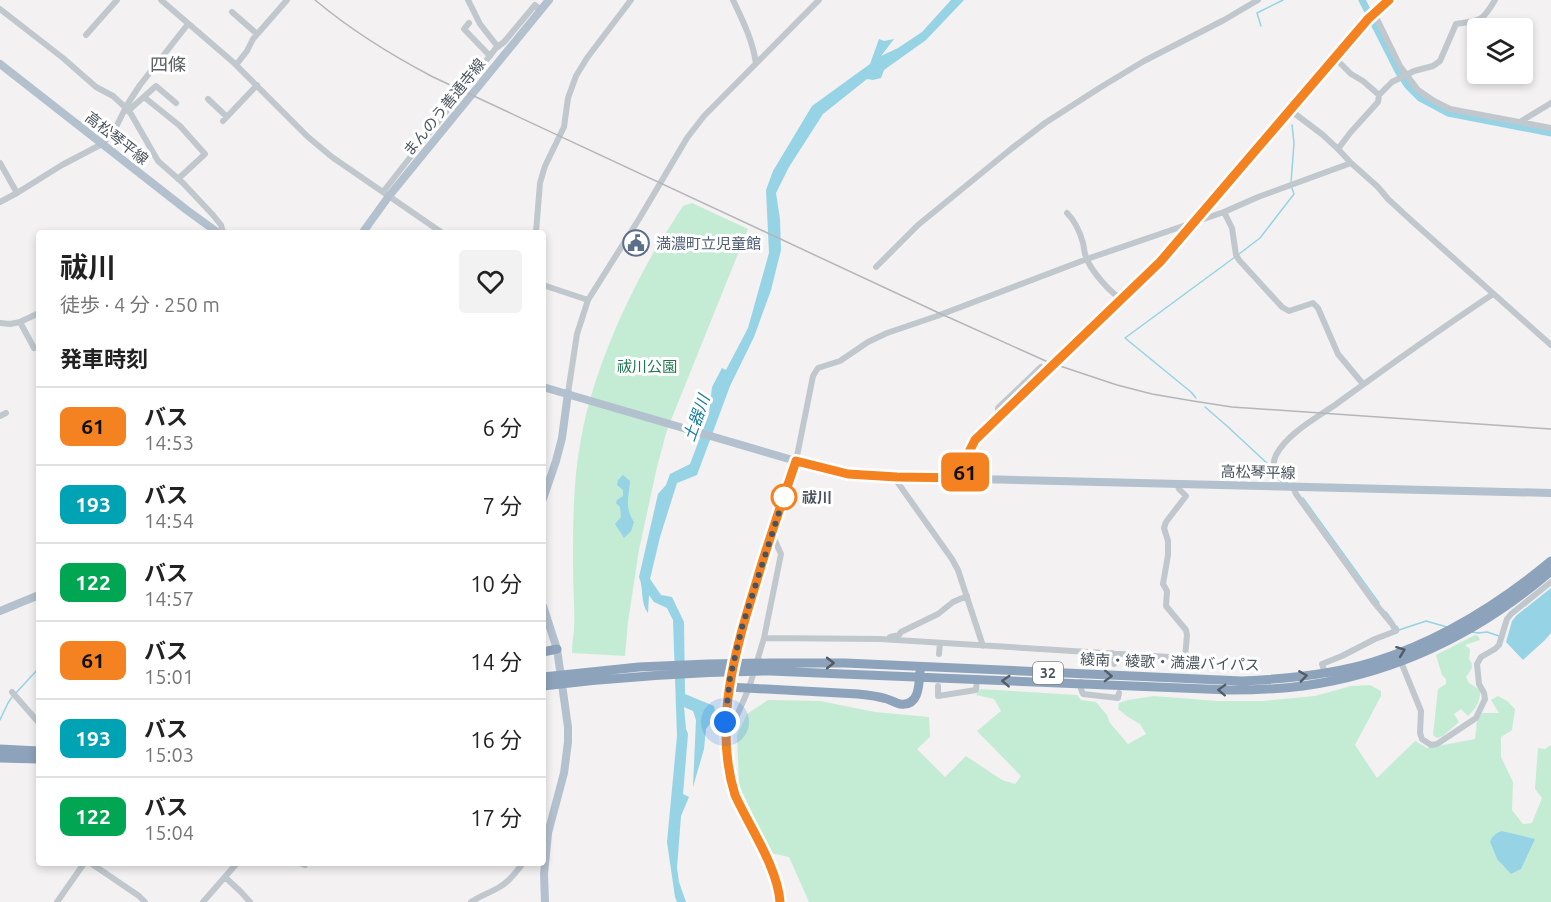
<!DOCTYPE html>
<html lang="ja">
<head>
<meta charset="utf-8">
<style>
  :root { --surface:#fff; --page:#f2f2f2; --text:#222; --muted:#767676; --line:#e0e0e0 }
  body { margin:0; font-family:Ubuntu,"Noto Sans JP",sans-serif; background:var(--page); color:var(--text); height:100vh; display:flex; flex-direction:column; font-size:22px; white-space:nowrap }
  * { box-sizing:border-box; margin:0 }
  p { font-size:20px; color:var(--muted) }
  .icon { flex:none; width:33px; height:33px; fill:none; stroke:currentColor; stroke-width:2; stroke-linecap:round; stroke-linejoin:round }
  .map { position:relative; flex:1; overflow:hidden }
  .sheet { position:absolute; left:36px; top:230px; width:510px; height:636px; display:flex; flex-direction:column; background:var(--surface); border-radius:6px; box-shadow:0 3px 9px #0003 }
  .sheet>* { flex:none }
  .badge { padding:0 12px; border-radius:9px; font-size:21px; line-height:39px }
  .fabs { position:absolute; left:1467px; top:18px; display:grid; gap:12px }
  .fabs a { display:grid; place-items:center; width:66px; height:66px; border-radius:6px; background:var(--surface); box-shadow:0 3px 9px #0003; font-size:30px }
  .you { position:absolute; width:30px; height:30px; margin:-15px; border:4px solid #fff; border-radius:50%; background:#1a73e8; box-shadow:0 0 0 9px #1a73e833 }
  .map>.badge { position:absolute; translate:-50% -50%; box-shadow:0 0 0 3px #fff }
  h2 { padding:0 24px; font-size:22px; line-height:54px }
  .round { display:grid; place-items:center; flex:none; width:63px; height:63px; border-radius:6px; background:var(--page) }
  .overview { display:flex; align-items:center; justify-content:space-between; height:102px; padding:0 24px }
  h1 { font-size:28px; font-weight:700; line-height:45px }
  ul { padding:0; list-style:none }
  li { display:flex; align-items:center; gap:18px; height:78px; padding:0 24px; border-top:2px solid var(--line) }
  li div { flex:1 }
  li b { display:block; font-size:22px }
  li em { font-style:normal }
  li .badge { min-width:66px; font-weight:700; text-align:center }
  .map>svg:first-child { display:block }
  .green { fill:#c4ecd4; fill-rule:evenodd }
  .water { fill:#95d3e5 }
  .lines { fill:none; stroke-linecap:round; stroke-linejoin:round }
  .stream { stroke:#95d3e5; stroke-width:1.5 }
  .canal { stroke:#95d3e5; stroke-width:7 }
  .minor { stroke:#c0c8ce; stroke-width:6 }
  .major { stroke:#b3c0cd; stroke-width:8 }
  .highway { stroke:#8da3bb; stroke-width:9 }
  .rail { stroke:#b4b6ba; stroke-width:1.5 }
  .oneway { stroke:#515c66 }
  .line-casing { stroke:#fff; stroke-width:14 }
  .line { stroke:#f58220; stroke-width:9 }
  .walk { stroke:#4a545d; stroke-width:6; stroke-dasharray:0 10.8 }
  .stop-dot { fill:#fff; stroke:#f58220; stroke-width:3 }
  .labels { text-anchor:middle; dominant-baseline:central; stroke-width:6; stroke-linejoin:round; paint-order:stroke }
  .shield { fill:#fff; stroke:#80878e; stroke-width:1.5 }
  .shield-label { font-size:14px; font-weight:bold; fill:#4a545d }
  .street-label { font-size:15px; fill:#4a545d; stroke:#fff }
  .service-label { font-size:15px; fill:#4e5e75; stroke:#fff; text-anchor:start }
  .park-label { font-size:15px; fill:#1f794e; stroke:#fff }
  .stop-label { font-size:15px; font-weight:bold; fill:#4a545d; stroke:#fff; text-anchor:start }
  .water-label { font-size:16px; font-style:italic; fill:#187d9a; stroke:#fff }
  .quarter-label { font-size:18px; fill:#5e6165; stroke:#fff }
</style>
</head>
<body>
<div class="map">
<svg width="1551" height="902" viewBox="0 0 1551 902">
  <rect width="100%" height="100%" fill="#f3f1f1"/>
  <!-- green -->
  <path class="green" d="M692,203L748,229L667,430L657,467L639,550L628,622L625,656L572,653C572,645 573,638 574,630C575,609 573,587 573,566C573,524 573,480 581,439C593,373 623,306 656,248L659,250L662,247L660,242L683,206Z
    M1475,635L1478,636L1480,640L1465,645L1470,649L1469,659C1475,666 1471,670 1466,677L1469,683L1480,690C1481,701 1476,708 1468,716L1461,709L1454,714L1459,722L1443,736L1437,738L1433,735L1438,689L1446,684V679L1442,675L1436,655Z
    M1370,685L1381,691V696L1355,745L1377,778L1415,741L1427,748L1475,739L1477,721L1482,713H1499L1491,700L1498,696L1507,701L1515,709L1512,730L1501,737V757L1513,782L1512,810L1523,824L1532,823L1542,798L1535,789L1538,748L1545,749L1551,745V902H809L789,857L771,853L739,785L737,735L747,714L768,700L820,701L875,712L929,717L930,737L917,749L945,777L966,756L1002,780L1015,784L1021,776L977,731L1001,711L994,699L976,695L980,689L1077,695L1081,700L1096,702L1107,715L1110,723L1128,744L1146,734L1140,724L1128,717L1118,709L1119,703L1128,700L1154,696L1217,701H1263L1315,696L1351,686ZM1502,831L1534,839L1497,859L1490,842Z"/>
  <!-- water -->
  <path class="water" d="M951,0H964L926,40L884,70L881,78L873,80L867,79L823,114L789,167L776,193L780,219L781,250L771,290L754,337L730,386L697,475L677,483L660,537L650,579L661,595L672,597L684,622L685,694L714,706L716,716L706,729L704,749L693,787L696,720L693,711L684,707L686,729L688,734L683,794L689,797L681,816L677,868L679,882L686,902H677L675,897L667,842L677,736L673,620L667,608L654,602L649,595L648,613C640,603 644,589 639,577L658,494L666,485L670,474L690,464L709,414L712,387L722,368L726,370L748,328L769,253L766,190L773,171L812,106L870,64L879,39L884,41L894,39L881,56L898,48L922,32Z
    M623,475L630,481C629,497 624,507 634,522L631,531L624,538L615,524L621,517L620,507L616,503L617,500L623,496V490L617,485L618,480Z
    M1551,588V633L1545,640L1523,660L1506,642L1512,621L1517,615Z
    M1502,831L1535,839L1521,869L1511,874L1497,859L1490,842C1492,836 1496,833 1502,831Z"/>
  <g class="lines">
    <!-- stream -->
    <path class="stream" d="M1261,26L1257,13L1283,0
      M1291,183L1294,143L1292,125
      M1239,254L1260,238L1294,194L1292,188
      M1196,398L1191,392L1125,338L1235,257
      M1205,407L1227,426L1270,466
      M1303,498L1379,603
      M1386,612L1392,620
      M1397,626L1399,630L1426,621L1447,627
      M1472,632L1478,633L1487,632L1499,636
      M15,694L39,668
      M0,720L8,703L12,697"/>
    <!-- canal -->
    <path class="canal" d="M1362,0L1398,71L1408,86L1420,98L1448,113L1551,133"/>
    <!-- minor -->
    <path class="minor" d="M161,0L233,62L308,137L332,157L441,232
      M468,0L480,24L498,47
      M733,0C743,21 753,41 756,64
      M0,9L63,58L96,87L113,96L126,108L131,114L158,161L183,183L213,215L221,225L223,232
      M232,12L257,34
      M1374,13L1400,66L1418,90L1434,101L1450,109L1551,128
      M469,23L464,29L490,56
      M86,35L117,0
      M1335,58L1351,74L1363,81L1379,95
      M236,65L247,51L253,39L287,0
      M466,86L496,48L504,42L535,5L541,10
      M144,97L180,126L205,154L178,179
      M208,99L227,117
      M1290,110L1323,135L1338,149
      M128,111L156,86L176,103
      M223,121L257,85
      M1520,122L1551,103
      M0,163L17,193
      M1351,163L1338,149L1350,133L1378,102L1379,95L1392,82L1414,71L1433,66L1440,61L1456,24C1481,20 1482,22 1495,0
      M383,192L459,95
      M0,202L17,193L62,165L102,144L113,133L127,105L140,85L188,24
      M1224,212L1232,228L1236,255L1239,260L1282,307L1289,311L1313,303L1318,308L1338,354L1363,384
      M1067,213C1075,221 1080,232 1083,243C1084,247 1084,252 1086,257C1090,269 1111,295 1123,299
      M536,232L540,183L545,166L564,127L568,98L576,76L587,58L631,0
      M876,267L918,225L1011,149L1045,123L1101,87L1144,61L1224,20L1258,0
      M543,285L588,300
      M20,322L34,348
      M0,323L10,324L20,322L39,313
      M568,393L577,334L588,300L639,219L687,138L704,116L819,0
      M0,416L6,413
      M998,416V408L1041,367
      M796,461L813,376L818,368L840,361L868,342L887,333L937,316L1087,259L1224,212L1258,197L1351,163L1378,187L1388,199L1413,222L1551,345
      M897,477L898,483L952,559L958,570L983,646
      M1287,486C1280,474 1269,470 1276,455C1287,434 1316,418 1335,405C1387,367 1439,330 1493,294
      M1293,487L1296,494L1373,601L1392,624L1396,631L1375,639L1342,656L1322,664L1325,673
      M890,637L899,635L901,632L938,614L953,602L967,596
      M764,638L880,639L1185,658L1187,635L1186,630L1166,606L1167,591L1163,584L1168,555V541L1164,528L1166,522L1186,496L1179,489L1177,484
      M1112,653L1114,664
      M939,654L940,643
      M1401,662L1421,711L1420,733L1422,739L1431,745L1437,744L1476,718L1485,699L1484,693L1479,684L1477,664L1481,657L1495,649L1499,645L1507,619L1511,614L1551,582
      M1081,682V689L1083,694L1118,698L1119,693
      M938,686V696L976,690L977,679
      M12,692L39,723
      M727,738L749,688L764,638L781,554L772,534
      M89,862L139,896L145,902
      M298,862L305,865
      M225,877L241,892L250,902
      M57,902L85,862
      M203,902L238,862
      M471,902C480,896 489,893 498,888C509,882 516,872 524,862"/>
    <!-- major -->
    <path class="major" d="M0,64L188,211L217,232
      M363,232L389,196L549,0
      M543,387L806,464L848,474L897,477L1551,493
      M965,478L967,456L975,440L1160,262L1368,19L1389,0
      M543,499L556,461L562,438L568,393
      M543,606L557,649L568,727V742L564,773L548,833L544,874L545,902
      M0,611L39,595
      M780,902C779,869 749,825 735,795C712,724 735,651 756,583C768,542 782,502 796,461"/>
    <!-- highway -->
    <path class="highway" d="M543,652L557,649
      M543,677L639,667L708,664L771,663H845L1242,681C1286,679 1331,675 1373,662C1440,641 1498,605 1551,561
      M543,686C619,677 694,672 770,671L1230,690C1254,690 1279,689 1303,686C1396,673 1480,632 1551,571
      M729,687L858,694C868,695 877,696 887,699C891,700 895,703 900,704C919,707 919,685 920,672
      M0,749L39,751
      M0,758L39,759"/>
    <!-- rail -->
    <path class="rail" d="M315,0C352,31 391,55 433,77L939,313L1048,362L1117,385L1152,394L1193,401L1232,407L1551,429"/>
  </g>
  <!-- one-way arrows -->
  <defs><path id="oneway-chevron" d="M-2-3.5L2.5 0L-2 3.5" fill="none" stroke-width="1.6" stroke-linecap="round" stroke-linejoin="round" transform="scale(1.5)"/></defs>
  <g class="oneway">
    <use href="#oneway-chevron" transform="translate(1401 651) rotate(-21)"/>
    <use href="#oneway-chevron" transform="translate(830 663)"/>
    <use href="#oneway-chevron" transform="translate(1108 676) rotate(2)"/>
    <use href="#oneway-chevron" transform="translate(1303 676) rotate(-8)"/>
    <use href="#oneway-chevron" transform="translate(1006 681) rotate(-177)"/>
    <use href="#oneway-chevron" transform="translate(1222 690) rotate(-178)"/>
  </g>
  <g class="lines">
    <!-- line casing -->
    <g class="line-casing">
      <path id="line" d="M780,902C778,868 749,826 735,795C713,724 735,651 756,583C768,542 782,502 796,461L848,474L897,477L965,478L967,456L975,440L1160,262L1368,19L1389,0"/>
    </g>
    <!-- line -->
    <use href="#line" class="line"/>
    <!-- walk -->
    <path class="walk" d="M725,722L730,678L742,627L784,497"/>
  </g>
  <!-- icons -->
  <defs>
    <g id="civic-ring" transform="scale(1.35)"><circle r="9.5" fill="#fff" stroke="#5c6f8a" stroke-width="1.5"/><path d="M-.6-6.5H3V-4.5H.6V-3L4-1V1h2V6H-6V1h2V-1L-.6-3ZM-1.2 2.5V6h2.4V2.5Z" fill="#5c6f8a"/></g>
  </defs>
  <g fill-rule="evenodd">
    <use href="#civic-ring" x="636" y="243"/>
  </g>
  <!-- markers -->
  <circle class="stop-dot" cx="784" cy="497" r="12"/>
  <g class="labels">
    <!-- shield labels -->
    <rect class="shield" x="1033" y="662" width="30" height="22" rx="4.5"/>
    <g class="shield-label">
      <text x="1048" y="673">32</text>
    </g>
    <!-- street labels -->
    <g class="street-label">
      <text transform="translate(444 107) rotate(-51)">まんのう善通寺線</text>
      <text transform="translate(117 138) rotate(38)">高松琴平線</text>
      <text transform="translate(1258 472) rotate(1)">高松琴平線</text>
      <text transform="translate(1170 662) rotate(2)">綾南・綾歌・満濃バイパス</text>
    </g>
    <!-- service labels -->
    <g class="service-label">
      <text x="656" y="243">満濃町立児童館</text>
    </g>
    <!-- park labels -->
    <g class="park-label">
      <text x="647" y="366">祓川公園</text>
    </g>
    <!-- stop labels -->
    <g class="stop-label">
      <text x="802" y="497">祓川</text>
    </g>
    <!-- water labels -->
    <g class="water-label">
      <text transform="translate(696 418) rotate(-70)">土器川</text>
    </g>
    <!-- quarter labels -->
    <g class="quarter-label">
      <text x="168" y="64">四條</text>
    </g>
  </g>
</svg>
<div class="fabs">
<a><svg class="icon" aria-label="layers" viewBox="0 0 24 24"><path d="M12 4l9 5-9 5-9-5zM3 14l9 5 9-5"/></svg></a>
</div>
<div class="you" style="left:725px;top:722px"></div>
<b class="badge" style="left:965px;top:472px;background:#f58220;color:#111">61</b>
<section class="sheet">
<div class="overview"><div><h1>祓川</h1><p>徒歩 · 4 分 · 250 m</p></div><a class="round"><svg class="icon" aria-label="heart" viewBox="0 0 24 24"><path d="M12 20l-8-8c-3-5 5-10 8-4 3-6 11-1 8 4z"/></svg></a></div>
<h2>発車時刻</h2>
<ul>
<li><span class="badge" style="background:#f58220;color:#111">61</span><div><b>バス</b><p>14:53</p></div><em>6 分</em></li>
<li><span class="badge" style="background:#00a3b4;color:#fff">193</span><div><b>バス</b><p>14:54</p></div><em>7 分</em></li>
<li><span class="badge" style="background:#00a651;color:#fff">122</span><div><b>バス</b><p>14:57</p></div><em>10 分</em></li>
<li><span class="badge" style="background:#f58220;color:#111">61</span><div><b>バス</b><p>15:01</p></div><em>14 分</em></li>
<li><span class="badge" style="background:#00a3b4;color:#fff">193</span><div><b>バス</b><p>15:03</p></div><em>16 分</em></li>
<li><span class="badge" style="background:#00a651;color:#fff">122</span><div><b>バス</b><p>15:04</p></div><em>17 分</em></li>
</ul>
</section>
</div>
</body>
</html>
